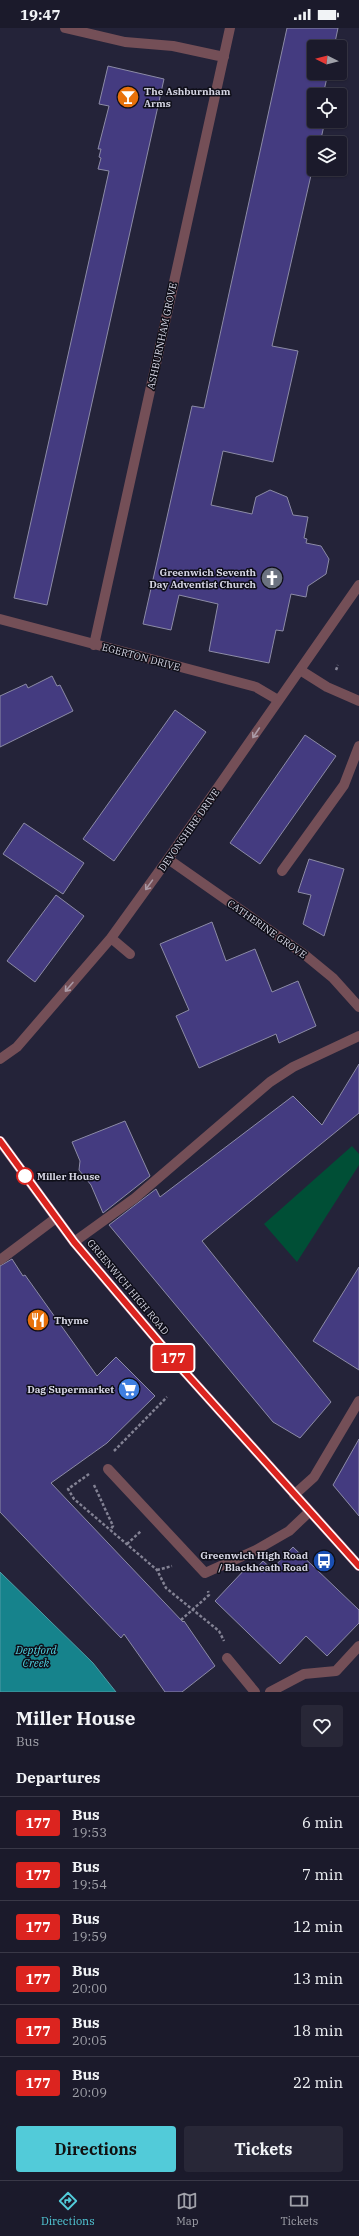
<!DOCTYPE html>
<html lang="en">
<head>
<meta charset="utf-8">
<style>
  :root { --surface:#1b1a2b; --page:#282737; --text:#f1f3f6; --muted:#a0a1a9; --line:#393847; --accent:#52cbd9 }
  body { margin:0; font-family:"IBM Plex Serif",serif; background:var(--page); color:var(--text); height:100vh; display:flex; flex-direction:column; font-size:15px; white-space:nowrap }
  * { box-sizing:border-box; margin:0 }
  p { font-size:13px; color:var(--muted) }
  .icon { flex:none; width:22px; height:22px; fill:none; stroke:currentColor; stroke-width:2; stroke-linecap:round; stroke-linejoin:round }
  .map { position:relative; height:1664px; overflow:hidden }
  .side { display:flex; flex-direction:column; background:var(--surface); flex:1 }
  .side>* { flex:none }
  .badge { padding:0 8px; border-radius:3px; font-size:14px; line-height:26px }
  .needle { width:26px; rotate:276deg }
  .fabs { position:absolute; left:307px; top:12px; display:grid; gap:8px }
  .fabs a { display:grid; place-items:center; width:40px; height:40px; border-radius:4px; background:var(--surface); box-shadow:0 1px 3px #0004,0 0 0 1px var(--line); font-size:20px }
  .map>.badge { position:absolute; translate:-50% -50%; box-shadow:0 0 0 2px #fff }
  h2 { padding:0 16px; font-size:15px; line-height:36px }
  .round { display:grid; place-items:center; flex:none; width:42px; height:42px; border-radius:4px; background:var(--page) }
  .headline { display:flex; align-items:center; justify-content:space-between; height:68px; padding:0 16px }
  h1 { font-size:19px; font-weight:700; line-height:30px }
  .primary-button { display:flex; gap:8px; margin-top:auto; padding:8px 16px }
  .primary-button a { flex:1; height:46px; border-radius:4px; background:var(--accent); color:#111; font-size:16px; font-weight:700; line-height:46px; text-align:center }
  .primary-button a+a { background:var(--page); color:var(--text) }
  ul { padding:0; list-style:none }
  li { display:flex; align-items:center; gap:12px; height:52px; padding:0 16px; border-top:1px solid var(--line) }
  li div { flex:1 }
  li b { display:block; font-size:15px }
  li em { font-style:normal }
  li .badge { min-width:44px; font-weight:700; text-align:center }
  .status { display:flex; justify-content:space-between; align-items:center; height:28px; padding:0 20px; background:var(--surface); direction:ltr }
  .status svg { height:11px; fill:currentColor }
  .dock { display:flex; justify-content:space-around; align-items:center; height:56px; border-top:1px solid var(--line); background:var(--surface); font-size:11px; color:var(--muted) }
  .dock a { display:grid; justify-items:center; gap:2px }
  .dock .on { color:var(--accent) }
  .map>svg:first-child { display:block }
  .green { fill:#004f36 }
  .water { fill:#16838c; stroke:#509ca6 }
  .building { fill:#443b80; stroke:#8c8ba6 }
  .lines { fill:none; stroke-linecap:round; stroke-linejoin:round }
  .path { stroke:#838294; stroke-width:2.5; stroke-dasharray:3 2; stroke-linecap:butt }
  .minor { stroke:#744f57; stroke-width:10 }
  .major { stroke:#c17687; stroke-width:10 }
  .oneway { stroke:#aa99a5 }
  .line-casing { stroke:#fff; stroke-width:9 }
  .line { stroke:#dc241f; stroke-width:6 }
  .stop-dot { fill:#fff; stroke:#dc241f; stroke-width:2 }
  .labels { text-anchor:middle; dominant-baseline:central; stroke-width:3; stroke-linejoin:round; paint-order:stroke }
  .poi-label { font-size:10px; font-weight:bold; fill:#d6d6e4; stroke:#0e0e18; text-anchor:end }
  .street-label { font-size:10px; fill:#d6d6e4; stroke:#0e0e18 }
  .stop-label { font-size:10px; font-weight:bold; fill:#d6d6e4; stroke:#0e0e18; text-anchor:start }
  .water-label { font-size:11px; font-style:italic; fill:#50d4e1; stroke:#0e0e18 }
</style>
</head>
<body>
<div class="status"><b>19:47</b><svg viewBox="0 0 49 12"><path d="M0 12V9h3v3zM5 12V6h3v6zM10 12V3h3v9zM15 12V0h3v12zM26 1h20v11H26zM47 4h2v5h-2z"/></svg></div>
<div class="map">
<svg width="359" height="1664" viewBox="0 0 359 1664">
  <rect width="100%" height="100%" fill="#242339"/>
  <!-- green -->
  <path class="green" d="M352,1118L359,1126V1137L297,1234L264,1196Z"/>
  <!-- water -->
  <path class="water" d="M0,1544L93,1635L116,1664H0Z"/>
  <!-- building -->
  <path class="building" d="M287,0H338L334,19H314V45H328L323,67H314V93H325L320,115H314V134L272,318L298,323L273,434L223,423L211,477L252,486L256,469L270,462L287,469L293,487L308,489L304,510L307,511L306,515L321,518L329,531L326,546L308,558L306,569L291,566L283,603L276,602L269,635L209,623L218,576L179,567L171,602L143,596L192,378L204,380Z
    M108,38L164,51L47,577L14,570L109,143L98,141L101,130L99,129L101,121H98L109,78L99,76Z
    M52,648L57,658L60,657L73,683L0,719V668L26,656L28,660Z
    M175,682L206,704L114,833L83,811Z
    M305,707L336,728L260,836L230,815Z
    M24,795L84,835L63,866L3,826Z
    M309,831L344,841L324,908L303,896L311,867L298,864Z
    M56,867L84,888L35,954L7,933Z
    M212,894L226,933L255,921L272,964L298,953L316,998L279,1015L276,1006L199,1040L176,988L189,982L160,916Z
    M359,1036V1085L202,1213L331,1374L300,1410L273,1394L109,1197L156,1161L160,1169L293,1068L322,1097Z
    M125,1093L150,1148L103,1185L91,1157L79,1142L80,1133L72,1114Z
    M12,1231L23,1248L25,1247L97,1348L116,1329L155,1368L107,1415L51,1455L183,1594L184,1593L215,1638L182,1664H165L124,1606L121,1610L0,1484V1238Z
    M359,1239V1342L313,1313Z
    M359,1411V1488L333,1457Z
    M293,1519L359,1582V1595L327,1628L306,1608L280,1636L215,1573L248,1538L254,1543L263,1533L272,1541Z"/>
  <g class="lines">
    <!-- path -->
    <path class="path" d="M336,642L338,637
      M114,1423L167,1369
      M89,1446L68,1461L74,1471L157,1542L166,1560L219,1603L224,1613
      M94,1457L113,1498L110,1502
      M127,1516L141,1503
      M157,1542L172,1538
      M181,1592L209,1567L208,1563"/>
    <!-- minor -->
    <path class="minor" d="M65,0L125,14L173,18L224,29
      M0,591L256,659L278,672
      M94,617L230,0
      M300,642L327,659L359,673
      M168,831L305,927L333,950L359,979
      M282,843L344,757L359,718
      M111,910L130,926
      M0,1031L17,1019L111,910L168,831L359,557
      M74,1214L135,1170L270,1054L293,1039L359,1008
      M0,1232L56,1190
      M108,1441L205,1545L256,1522L289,1503L309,1484
      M294,1467L314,1449L359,1373
      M227,1630L255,1664
      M270,1664L304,1646L336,1643L359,1618"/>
    <!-- major -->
    <path class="major" d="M0,1113L74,1214L174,1332L359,1538"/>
  </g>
  <!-- one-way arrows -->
  <defs><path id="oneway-shaft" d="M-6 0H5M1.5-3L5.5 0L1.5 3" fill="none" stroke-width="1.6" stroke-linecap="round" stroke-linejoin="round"/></defs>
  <g class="oneway">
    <use href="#oneway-shaft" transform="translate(256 705) rotate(124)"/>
    <use href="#oneway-shaft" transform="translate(149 857) rotate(126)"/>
    <use href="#oneway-shaft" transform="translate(69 959) rotate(131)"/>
  </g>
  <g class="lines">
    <!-- line casing -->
    <g class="line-casing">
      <path id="line" d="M0,1113L74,1214L174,1332L359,1538"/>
    </g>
    <!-- line -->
    <use href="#line" class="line"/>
  </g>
  <!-- icons -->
  <defs>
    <g id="bar-disc" transform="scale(1.15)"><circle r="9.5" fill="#e8710a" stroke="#0e0e18"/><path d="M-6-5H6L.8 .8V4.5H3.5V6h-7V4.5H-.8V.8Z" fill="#fff"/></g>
    <g id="church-disc" transform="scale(1.15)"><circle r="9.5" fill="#6b7280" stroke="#0e0e18"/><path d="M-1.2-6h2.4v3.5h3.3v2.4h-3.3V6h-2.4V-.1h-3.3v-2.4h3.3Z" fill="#fff"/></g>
    <g id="restaurant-disc" transform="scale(1.15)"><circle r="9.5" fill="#e8710a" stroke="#0e0e18"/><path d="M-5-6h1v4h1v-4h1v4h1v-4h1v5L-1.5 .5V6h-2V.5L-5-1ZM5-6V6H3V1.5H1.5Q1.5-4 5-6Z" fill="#fff"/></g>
    <g id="supermarket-disc" transform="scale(1.15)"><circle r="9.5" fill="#3f7fe0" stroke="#0e0e18"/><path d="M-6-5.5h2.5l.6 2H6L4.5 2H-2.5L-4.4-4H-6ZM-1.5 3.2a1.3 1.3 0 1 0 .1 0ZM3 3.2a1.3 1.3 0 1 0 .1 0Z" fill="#fff"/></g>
    <g id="bus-disc" transform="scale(1.15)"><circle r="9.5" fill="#1a4fb4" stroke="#0e0e18"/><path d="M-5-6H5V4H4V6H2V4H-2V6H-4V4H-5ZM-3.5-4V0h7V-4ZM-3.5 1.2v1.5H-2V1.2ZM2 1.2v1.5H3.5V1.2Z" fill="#fff"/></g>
  </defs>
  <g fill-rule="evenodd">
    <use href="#bar-disc" x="128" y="69"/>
    <use href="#church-disc" x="272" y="550"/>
    <use href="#restaurant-disc" x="38" y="1292"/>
    <use href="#supermarket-disc" x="129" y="1361"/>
    <use href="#bus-disc" x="324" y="1533"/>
  </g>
  <!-- markers -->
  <circle class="stop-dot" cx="25" cy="1148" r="8"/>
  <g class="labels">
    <!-- poi labels -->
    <g class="poi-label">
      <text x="144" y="63" text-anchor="start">The Ashburnham<tspan x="144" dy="12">Arms</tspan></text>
      <text x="256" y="544">Greenwich Seventh<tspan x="256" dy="12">Day Adventist Church</tspan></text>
      <text x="54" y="1292" text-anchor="start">Thyme</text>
      <text x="114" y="1361">Dag Supermarket</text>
      <text x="308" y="1527">Greenwich High Road<tspan x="308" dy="12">/ Blackheath Road</tspan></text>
    </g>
    <!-- street labels -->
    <g class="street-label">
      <text transform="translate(162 308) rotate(-78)">ASHBURNHAM GROVE</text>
      <text transform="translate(141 629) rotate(15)">EGERTON DRIVE</text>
      <text transform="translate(189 802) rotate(-55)">DEVONSHIRE DRIVE</text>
      <text transform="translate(267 901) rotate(35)">CATHERINE GROVE</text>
      <text transform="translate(128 1259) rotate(50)">GREENWICH HIGH ROAD</text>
    </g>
    <!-- stop labels -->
    <g class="stop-label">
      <text x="37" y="1148">Miller House</text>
    </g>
    <!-- water labels -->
    <g class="water-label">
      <text x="36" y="1622">Deptford<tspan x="36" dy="13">Creek</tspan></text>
    </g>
  </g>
</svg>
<div class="fabs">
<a><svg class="needle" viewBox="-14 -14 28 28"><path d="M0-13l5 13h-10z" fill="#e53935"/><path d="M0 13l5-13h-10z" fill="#a0a1a9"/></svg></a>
<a><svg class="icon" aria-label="locate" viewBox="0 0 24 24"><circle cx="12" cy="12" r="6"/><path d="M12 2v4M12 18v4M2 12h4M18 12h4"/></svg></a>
<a><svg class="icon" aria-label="layers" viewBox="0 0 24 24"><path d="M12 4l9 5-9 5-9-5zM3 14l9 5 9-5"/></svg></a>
</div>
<b class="badge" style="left:173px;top:1330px;background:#dc241f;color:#fff">177</b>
</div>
<section class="side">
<div class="headline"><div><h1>Miller House</h1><p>Bus</p></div><a class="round"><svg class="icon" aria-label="heart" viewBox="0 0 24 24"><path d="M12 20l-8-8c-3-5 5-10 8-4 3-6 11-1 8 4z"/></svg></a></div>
<h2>Departures</h2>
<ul>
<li><span class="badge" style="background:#dc241f;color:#fff">177</span><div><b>Bus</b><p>19:53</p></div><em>6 min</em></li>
<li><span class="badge" style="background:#dc241f;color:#fff">177</span><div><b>Bus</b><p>19:54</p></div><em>7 min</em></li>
<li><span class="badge" style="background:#dc241f;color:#fff">177</span><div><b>Bus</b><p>19:59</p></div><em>12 min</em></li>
<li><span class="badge" style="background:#dc241f;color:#fff">177</span><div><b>Bus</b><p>20:00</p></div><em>13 min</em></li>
<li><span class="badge" style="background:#dc241f;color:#fff">177</span><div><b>Bus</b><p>20:05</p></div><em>18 min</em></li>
<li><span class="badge" style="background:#dc241f;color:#fff">177</span><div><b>Bus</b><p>20:09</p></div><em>22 min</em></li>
</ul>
<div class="primary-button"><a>Directions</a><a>Tickets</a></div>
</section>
<nav class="dock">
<a class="on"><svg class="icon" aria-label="directions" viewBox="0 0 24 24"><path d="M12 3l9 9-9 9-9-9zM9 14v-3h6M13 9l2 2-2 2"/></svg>Directions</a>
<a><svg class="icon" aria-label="map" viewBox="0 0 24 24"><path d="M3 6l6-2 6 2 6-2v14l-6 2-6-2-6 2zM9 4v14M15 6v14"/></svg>Map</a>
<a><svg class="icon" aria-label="tickets" viewBox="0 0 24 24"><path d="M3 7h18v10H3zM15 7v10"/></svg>Tickets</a>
</nav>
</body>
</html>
